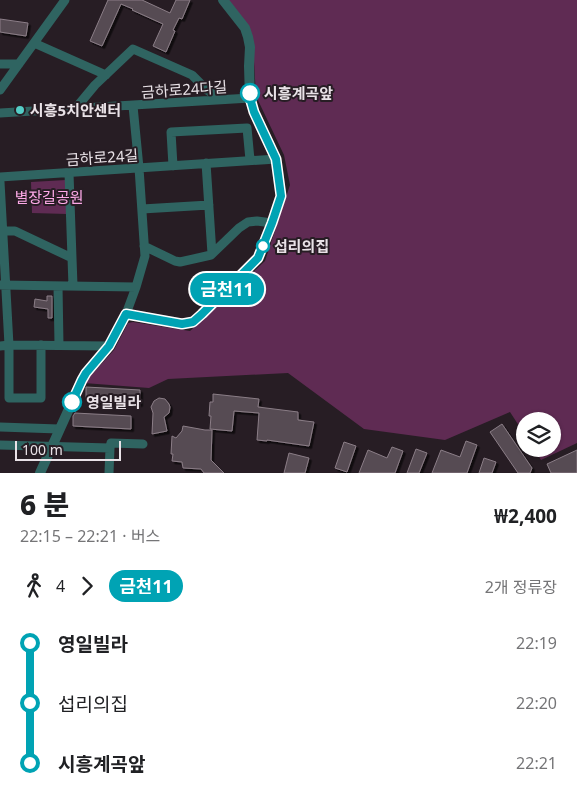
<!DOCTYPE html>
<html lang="ko">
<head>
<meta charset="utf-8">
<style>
  :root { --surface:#fff; --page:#f2f2f2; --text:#202124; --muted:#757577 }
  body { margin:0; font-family:"Noto Sans","Noto Sans KR",sans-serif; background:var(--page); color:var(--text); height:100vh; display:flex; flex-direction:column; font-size:19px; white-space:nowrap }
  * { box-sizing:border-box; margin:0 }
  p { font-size:16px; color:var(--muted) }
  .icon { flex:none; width:28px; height:28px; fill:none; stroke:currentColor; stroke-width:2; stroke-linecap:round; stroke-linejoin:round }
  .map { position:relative; height:473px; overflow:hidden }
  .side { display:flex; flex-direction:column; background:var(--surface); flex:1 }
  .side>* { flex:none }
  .badge { padding:0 10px; border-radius:16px; font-size:18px; line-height:32px }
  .tools { position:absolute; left:516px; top:412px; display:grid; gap:10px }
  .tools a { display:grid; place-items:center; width:45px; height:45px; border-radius:50%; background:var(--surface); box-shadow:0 1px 4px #0004; font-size:25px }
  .scale { position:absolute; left:15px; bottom:12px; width:106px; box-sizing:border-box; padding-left:5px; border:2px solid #e9e2e7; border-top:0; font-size:14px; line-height:18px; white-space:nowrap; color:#e9e2e7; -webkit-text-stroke:4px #271d24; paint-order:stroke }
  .map>.badge { position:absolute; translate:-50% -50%; box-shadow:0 0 0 2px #fff }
  .legs { display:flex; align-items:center; gap:8px; height:55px; padding:0 20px; font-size:16px }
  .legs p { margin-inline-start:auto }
  .summary { display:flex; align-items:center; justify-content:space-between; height:85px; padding:0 20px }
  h1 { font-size:28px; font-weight:800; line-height:38px }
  ul { padding:0 20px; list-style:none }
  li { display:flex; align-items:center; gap:18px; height:60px; font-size:19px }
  li i { display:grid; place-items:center; width:8px; height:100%; margin:0 6px; background:currentColor }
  li i::after { content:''; width:12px; height:12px; margin:-6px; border:4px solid; border-radius:50%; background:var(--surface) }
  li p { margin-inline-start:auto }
  li:first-child i { background:linear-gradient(#0000 50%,currentColor 0) }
  li:last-child i { background:linear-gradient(currentColor 50%,#0000 0) }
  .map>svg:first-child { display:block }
  .green { fill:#5f2b53 }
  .building { fill:#564b53; stroke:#8b7e87; filter:url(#shadow) }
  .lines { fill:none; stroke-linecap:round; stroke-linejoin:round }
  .minor { stroke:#2f6461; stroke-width:9 }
  .tertiary { stroke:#2f6461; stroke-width:10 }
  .line-1-casing { stroke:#fff; stroke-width:11 }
  .line-1 { stroke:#00a3b4; stroke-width:8 }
  .stop-1-dot { fill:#fff; stroke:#00a3b4; stroke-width:2.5 }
  .poi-dot { fill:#55cdc6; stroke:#271d24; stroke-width:2 }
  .labels { text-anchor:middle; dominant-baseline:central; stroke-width:4; stroke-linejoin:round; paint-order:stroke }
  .street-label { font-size:15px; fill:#e9e2e7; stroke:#271d24 }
  .stop-label { font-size:15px; font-weight:bold; fill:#e9e2e7; stroke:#271d24; text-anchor:start }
  .poi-label { font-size:15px; font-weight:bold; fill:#e9e2e7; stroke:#271d24; text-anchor:start }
  .park-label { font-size:15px; fill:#fda9e7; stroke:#271d24 }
</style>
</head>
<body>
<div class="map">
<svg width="577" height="473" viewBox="0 0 577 473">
  <defs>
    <filter id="shadow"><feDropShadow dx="2.5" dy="2.5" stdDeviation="0" flood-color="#0009"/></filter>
  </defs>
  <rect width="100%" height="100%" fill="#271d24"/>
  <!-- green -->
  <path class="green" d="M227,0H577V443L541,460L534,449H552V421H525V435L510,412L445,440L364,429L288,373L168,379L149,388L84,383L114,350L128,323L133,322L190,331L265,261L290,185L284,155L256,96L253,44Z
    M66,180L67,214L32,213L31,182Z"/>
  <!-- building -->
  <path class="building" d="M108,0H142L170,13L176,0H190L182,19L179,18L173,30L175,31L166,52L153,46L163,24L132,10L133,9L121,4L102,46L90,41Z
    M0,19L28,23L26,36L0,32Z
    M47,296H52V318H48V309L34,307L35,299L47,301Z
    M86,387L140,390V404L86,401Z
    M213,394L259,399L258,407L298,412V420L314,422L309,446L267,440V441L257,440L259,413L234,411L232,431L210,429L211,416H209L210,402H213Z
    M159,398L165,399L169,404L170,407L169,413L164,417L167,431L152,434L153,413L151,407L154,401Z
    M75,413L131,416V429L73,426V416Z
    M502,424L532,468L530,473H518L490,432Z
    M183,426L205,430H212L211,460L224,473H204L201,469L183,468L182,462L172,461L173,454H171L172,436L176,438L182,431Z
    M466,441L477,445L467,473H432L441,450L460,457Z
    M344,442L356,446L347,472L335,468Z
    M392,447L403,451L395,473H359L368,450L387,458Z
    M416,449L427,453L419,473H407Z
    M577,450V473H551L547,464Z
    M289,453L309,458L305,473H284Z
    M484,458L496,462L492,473H479Z"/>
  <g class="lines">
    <!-- minor -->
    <path class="minor" d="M34,43L106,75
      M0,64H19
      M0,90L65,0
      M75,109L95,85L133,49L192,75L207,90L216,96L223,99
      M0,113L250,98
      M206,163L212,254
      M173,166L171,132L247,128L250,160
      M69,173L73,286
      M0,177L276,159
      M0,182L9,345V398H41V345
      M142,209L209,205
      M3,231H15L72,258
      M144,246L175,261L180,262L211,255L239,228L248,222L257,221L272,223
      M0,285L136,287
      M58,286L59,345
      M126,314L136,287L145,256L139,168L133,106
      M0,346L9,345L109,346
      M0,427L59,429
      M0,445L110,448
      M110,448L111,443L143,444
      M109,473L110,448"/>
    <!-- tertiary -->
    <path class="tertiary" d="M40,473L82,380L86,373L109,346L126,314L182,324L193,322L202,314L258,258L272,223L281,196L276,159L254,112L250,98L249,66L250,47L248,37L245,28L223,0"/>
  </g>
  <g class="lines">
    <!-- line-1 casing -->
    <g class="line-1-casing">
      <path id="line-1" d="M72,402L82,380L86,373L109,346L126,314L182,324L193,322L202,314L258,258L272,223L281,196L276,159L254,112L250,98V93"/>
    </g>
    <!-- line-1 -->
    <use href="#line-1" class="line-1"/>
  </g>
  <!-- markers -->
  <g class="stop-1-dot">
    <circle cx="250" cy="93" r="9"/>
    <circle cx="263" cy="246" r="6"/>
    <circle cx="72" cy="402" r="9"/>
  </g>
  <circle class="poi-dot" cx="20" cy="110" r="5"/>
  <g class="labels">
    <!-- street labels -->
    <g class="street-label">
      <text transform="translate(184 89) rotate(-4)">금하로24다길</text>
      <text transform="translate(102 157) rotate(-4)">금하로24길</text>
    </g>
    <!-- stop labels -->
    <g class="stop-label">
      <text x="264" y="93">시흥계곡앞</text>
      <text x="274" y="246">섭리의집</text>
      <text x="86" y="402">영일빌라</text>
    </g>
    <!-- poi labels -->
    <g class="poi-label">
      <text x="30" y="110">시흥5치안센터</text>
    </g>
    <!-- park labels -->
    <g class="park-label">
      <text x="49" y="197">별장길공원</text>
    </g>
  </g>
</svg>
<div class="tools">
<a><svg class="icon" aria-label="layers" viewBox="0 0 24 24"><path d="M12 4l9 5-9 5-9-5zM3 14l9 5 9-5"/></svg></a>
</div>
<div class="scale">100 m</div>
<b class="badge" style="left:227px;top:289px;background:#00a3b4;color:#fff">금천11</b>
</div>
<section class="side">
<div class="summary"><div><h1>6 분</h1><p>22:15 – 22:21 · 버스</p></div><b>₩2,400</b></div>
<div class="legs"><svg class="icon" aria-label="walk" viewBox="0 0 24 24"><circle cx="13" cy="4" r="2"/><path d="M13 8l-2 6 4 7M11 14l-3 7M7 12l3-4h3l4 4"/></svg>4<svg class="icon" aria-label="forward" viewBox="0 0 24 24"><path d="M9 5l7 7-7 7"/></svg><b class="badge" style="background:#00a3b4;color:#fff">금천11</b><p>2개 정류장</p></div>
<ul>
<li><i style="color:#00a3b4"></i><b>영일빌라</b><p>22:19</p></li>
<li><i style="color:#00a3b4"></i><span>섭리의집</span><p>22:20</p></li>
<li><i style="color:#00a3b4"></i><b>시흥계곡앞</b><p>22:21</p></li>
</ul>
</section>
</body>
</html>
